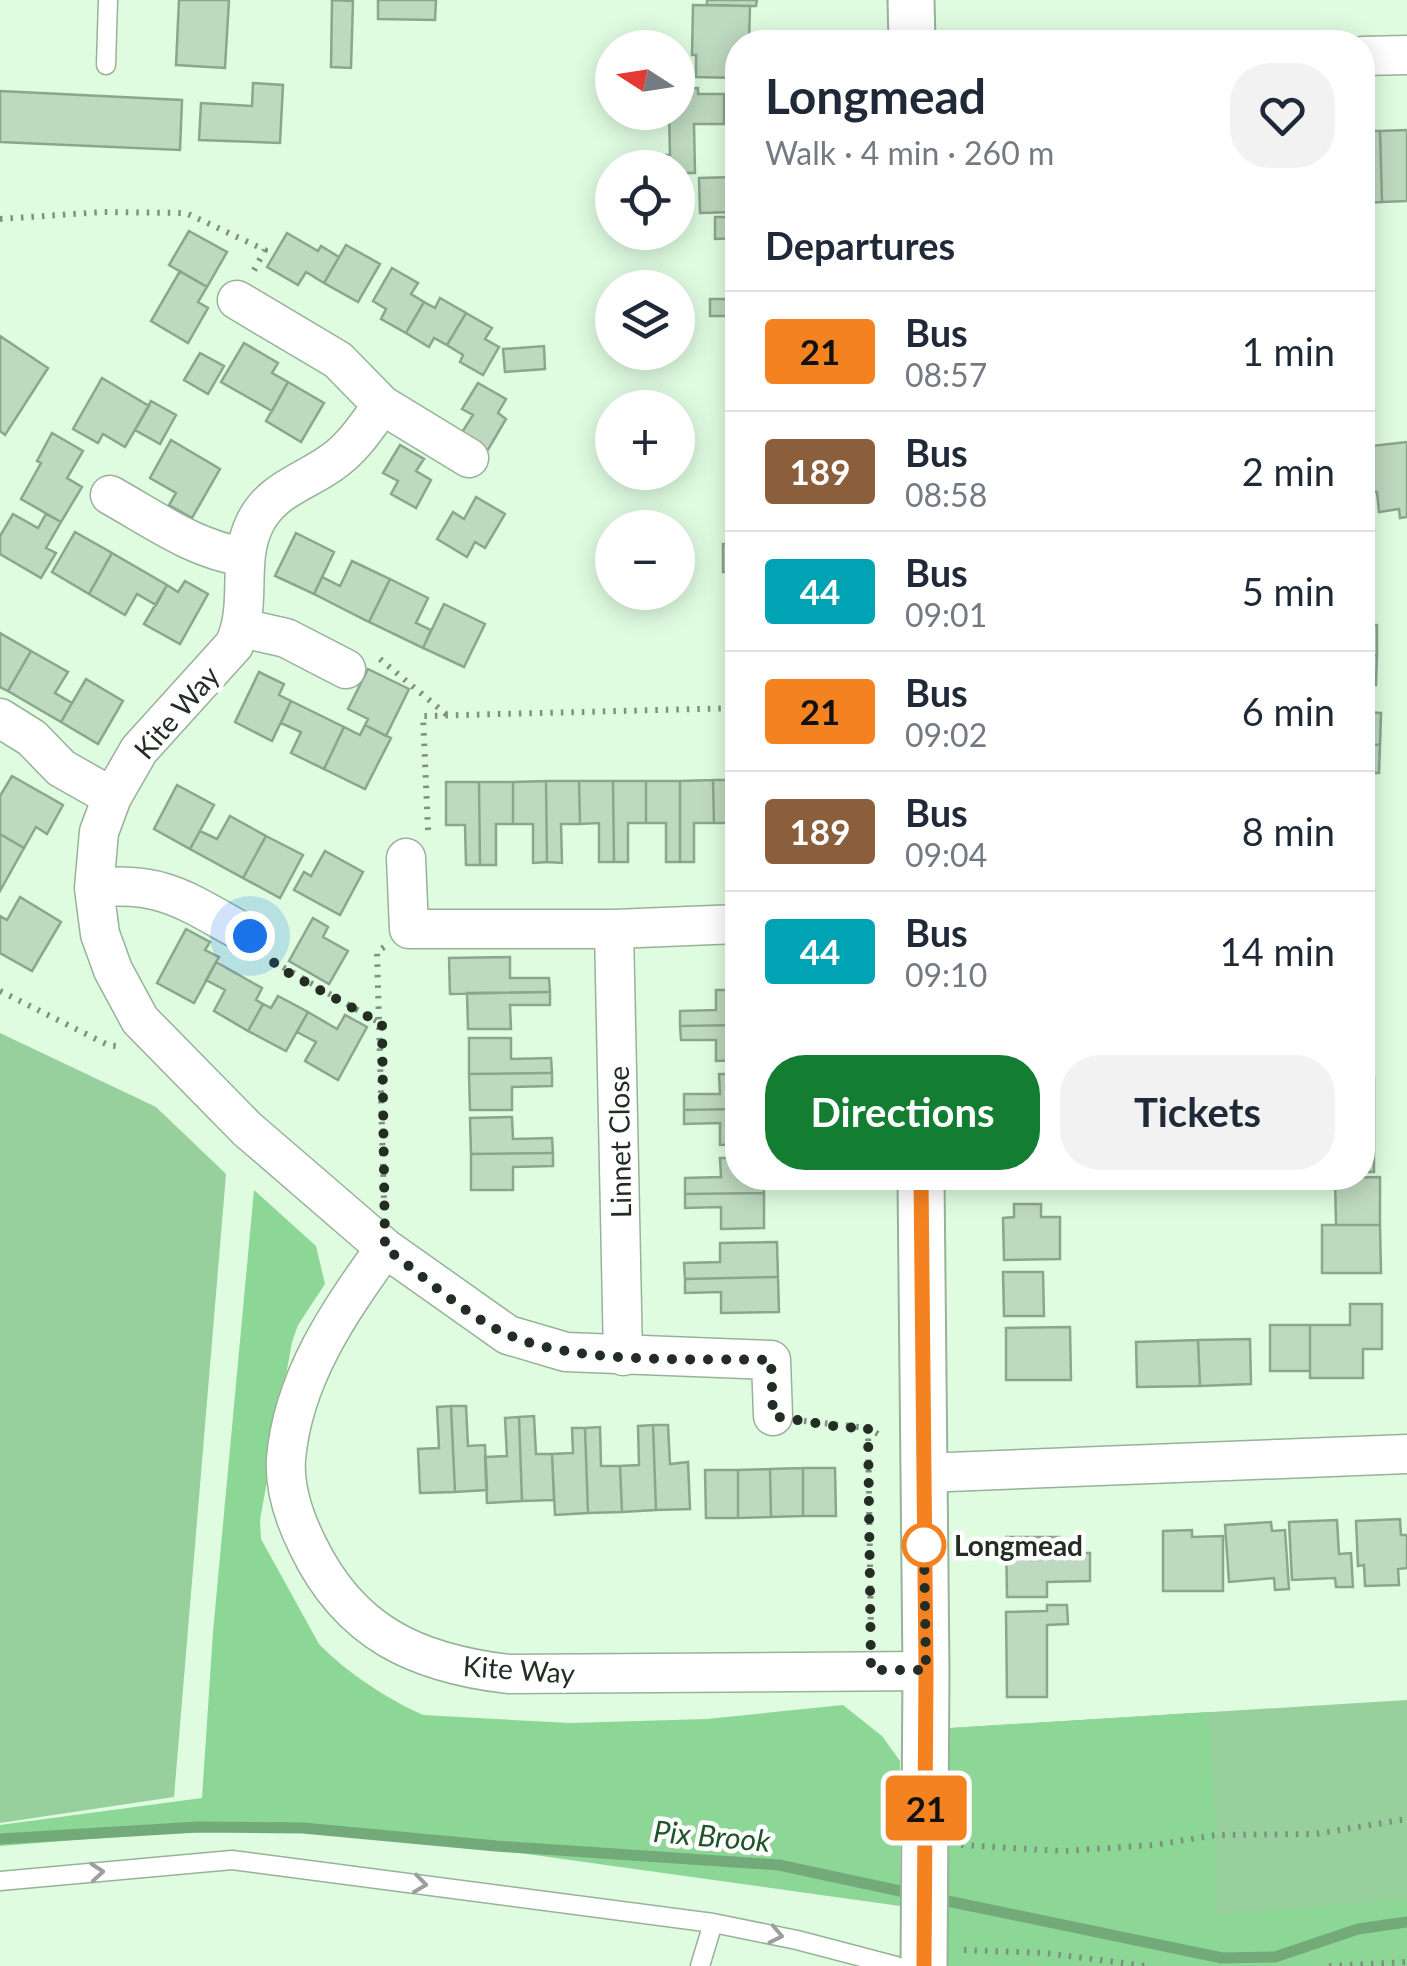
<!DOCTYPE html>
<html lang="en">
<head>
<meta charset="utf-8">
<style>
  :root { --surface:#fff; --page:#f2f2f3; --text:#1f2937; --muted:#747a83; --line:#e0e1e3; --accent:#137d32 }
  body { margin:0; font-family:Lato,sans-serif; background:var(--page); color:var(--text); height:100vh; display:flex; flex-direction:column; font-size:38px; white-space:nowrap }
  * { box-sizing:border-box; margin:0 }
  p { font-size:32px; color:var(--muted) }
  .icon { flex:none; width:55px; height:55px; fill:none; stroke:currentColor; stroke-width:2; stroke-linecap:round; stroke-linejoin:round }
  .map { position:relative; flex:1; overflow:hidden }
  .details { position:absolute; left:725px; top:30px; width:650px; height:1160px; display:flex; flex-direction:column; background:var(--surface); border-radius:40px; box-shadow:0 5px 25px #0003 }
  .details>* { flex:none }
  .badge { padding:0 20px; border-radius:8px; font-size:35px; line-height:65px }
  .needle { width:65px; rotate:282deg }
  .tools { position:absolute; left:595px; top:30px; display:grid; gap:20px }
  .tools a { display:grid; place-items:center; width:100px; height:100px; border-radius:50%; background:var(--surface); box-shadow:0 5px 25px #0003; font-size:50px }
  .you { position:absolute; width:50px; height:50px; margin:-25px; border:8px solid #fff; border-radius:50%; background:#1a73e8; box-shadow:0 0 0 15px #1a73e833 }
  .map>.badge { position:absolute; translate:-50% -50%; box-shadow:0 0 0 5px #fff }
  h2 { padding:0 40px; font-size:38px; line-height:90px }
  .round { display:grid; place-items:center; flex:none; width:105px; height:105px; border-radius:40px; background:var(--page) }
  .overview { display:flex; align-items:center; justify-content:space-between; height:170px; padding:0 40px }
  h1 { font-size:48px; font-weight:700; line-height:75px }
  .button { display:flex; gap:20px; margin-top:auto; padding:20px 40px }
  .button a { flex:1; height:115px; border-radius:40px; background:var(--accent); color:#fff; font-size:40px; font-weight:700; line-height:115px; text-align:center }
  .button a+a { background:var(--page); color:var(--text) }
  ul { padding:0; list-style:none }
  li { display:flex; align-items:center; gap:30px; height:120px; padding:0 40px; border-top:2px solid var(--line) }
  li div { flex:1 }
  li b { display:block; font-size:38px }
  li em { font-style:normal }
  li .badge { min-width:110px; font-weight:700; text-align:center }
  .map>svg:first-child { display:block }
  .green { fill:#97cf9d }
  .forest { fill:#8cd795 }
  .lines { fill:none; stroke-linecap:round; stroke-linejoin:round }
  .stream { stroke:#72aa79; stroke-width:11 }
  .building { fill:#bdd9bf; stroke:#8ba68d; stroke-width:2.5 }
  .service-casing { stroke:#97b299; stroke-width:21 }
  .minor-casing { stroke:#97b299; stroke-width:41 }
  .tertiary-casing { stroke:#97b299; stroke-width:49 }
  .path { stroke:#7d917f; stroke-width:6; stroke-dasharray:2.5 8; stroke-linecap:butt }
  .service { stroke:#fff; stroke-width:18 }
  .minor { stroke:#fff; stroke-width:38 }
  .tertiary { stroke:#fff; stroke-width:45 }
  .oneway { stroke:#9ca09c }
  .line-casing { stroke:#fff; stroke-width:22 }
  .line { stroke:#f58220; stroke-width:15 }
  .walk { stroke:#232d24; stroke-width:10; stroke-dasharray:0 18 }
  .stop-dot { fill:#fff; stroke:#f58220; stroke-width:5 }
  .labels { text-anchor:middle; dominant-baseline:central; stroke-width:9; stroke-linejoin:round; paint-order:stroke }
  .street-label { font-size:28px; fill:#232d24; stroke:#fff }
  .stop-label { font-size:28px; font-weight:bold; fill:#232d24; stroke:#fff; text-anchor:start }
  .water-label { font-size:30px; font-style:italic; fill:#1f5329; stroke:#fff }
</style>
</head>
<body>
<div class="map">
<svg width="1407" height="1966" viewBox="0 0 1407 1966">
  <rect width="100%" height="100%" fill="#dffce1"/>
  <!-- green -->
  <path class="green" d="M0,1033L156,1107L226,1174L174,1797L0,1823Z
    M1407,1700V1966L944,1948L950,1728Z"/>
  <!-- forest -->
  <path class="forest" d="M254,1190L316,1246L325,1284L298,1325L292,1342L260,1520L261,1539L319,1644C346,1672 387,1699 423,1715L570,1723L707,1719L843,1705L882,1736L900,1761V1906L527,1854L290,1830L165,1833L0,1846V1825L202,1798L213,1632Z
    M1209,1712L1216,1835V1915L1407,1899V1966H944L950,1728Z"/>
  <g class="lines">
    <!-- stream -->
    <path class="stream" d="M0,1839L198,1827L303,1828L496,1846L779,1865L914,1894
      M933,1898L1222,1958L1275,1957L1358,1929L1407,1922"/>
  </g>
  <!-- building -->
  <path class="building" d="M179,0H229L225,68L176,65Z
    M332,0L353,1L351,68L331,67Z
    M378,0H436L435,20L378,19Z
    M707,0H757L756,6L707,5Z
    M693,5L750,6L749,42H738V78L696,77V55H692Z
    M253,83L283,85L280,143L199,140L201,103L252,106Z
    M698,88V94H724V124H694L695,173H678V168H660V155H670L669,112H678V89Z
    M0,91L182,100L180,150L0,142Z
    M1407,130V201L1382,202L1380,131Z
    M1362,131H1380L1382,202L1362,203Z
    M735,177L736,212L700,213L699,178Z
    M715,217H738V238L715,239Z
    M189,231L227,252L207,287L169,265Z
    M287,233L318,251L321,246L339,257L324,283L306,272L298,285L267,267Z
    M346,245L380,264L358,302L324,283Z
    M392,268L418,283L411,294L424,302L406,333L381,319L386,309L373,301Z
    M180,271L207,287L198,302L208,308L188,343L151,321Z
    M440,298L466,313L447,345L434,338L429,347L406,333L424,302L435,308Z
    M710,299H738V316H710Z
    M466,313L492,328L485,339L499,347L483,375L460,362L463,355L447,345Z
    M0,336L48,368L5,435L0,431Z
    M244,343L278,363L272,373L288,382L272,411L221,382Z
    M544,346L545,369L505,372L503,349Z
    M200,353L224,366L208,394L184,380Z
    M102,378L149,406L125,447L103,434L98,443L73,429Z
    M288,382L324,403L301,442L266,421Z
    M478,383L506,399L498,413L506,419L486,453L459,437L473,415L462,409Z
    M151,401L176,415L160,444L135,430Z
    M52,433L83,451L67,478L82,487L61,522L21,499L41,463L37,461Z
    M171,440L220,469L192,518L169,505L176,493L150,478Z
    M1407,442V517L1400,518L1399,509L1379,512L1377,492L1366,493L1362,447Z
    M400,445L424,459L416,471L431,480L416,508L391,494L398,481L383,473Z
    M476,497L505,514L485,548L475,542L467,557L437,539L453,512L464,519Z
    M13,514L38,528L46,514L61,522L46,548L56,553L41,578L0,554V536Z
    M1362,528H1368V561H1362Z
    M75,532L112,553L89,594L52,572Z
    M296,533L334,552L314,594L275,576Z
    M723,544H738V572H723Z
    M112,553L167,585L156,605L137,594L125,615L89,594Z
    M352,561L390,579L369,622L314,594L322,577L340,586Z
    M1362,561H1368V607H1362Z
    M390,579L428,598L416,623L431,630L423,648L369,622Z
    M185,581L208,594L180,644L144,624L167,585L178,592Z
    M444,604L485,624L464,667L423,648Z
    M1362,625H1377V655H1362Z
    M0,633L31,651L8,691L0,687Z
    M31,651L68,672L55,693L72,703L61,722L8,691Z
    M1362,655H1377L1376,685H1362Z
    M368,669L409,689L386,736L365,725L368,719L348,709Z
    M259,672L284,684L279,695L291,701L272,741L235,722Z
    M86,679L123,701L98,744L61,722Z
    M291,701L344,727L324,769L291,753L301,732L281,723Z
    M1362,712L1381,713L1380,745L1362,744Z
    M365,725L391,738L365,789L324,769L344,727L360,735Z
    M1362,744L1380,745L1379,773H1362Z
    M12,776L63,805L47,834L36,827L24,848L0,834V796Z
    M713,780L714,823H694V862H680V781Z
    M713,780H738V863H734V823H714Z
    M546,781H579L580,824H561L562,863L547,862Z
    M546,781L547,862L533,863V824H513V782Z
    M579,781H613L614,862H599V823L580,824Z
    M613,781H646V823H628V862H614Z
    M646,781H680V862H666V823H646Z
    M446,782H479L480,865H466L465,825H446Z
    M479,782H513V824H496V865H480Z
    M177,785L214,805L190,849L154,829Z
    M1362,802H1370L1369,833H1362Z
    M230,816L266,836L243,878L190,849L200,831L217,839Z
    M1362,833H1369V863H1362Z
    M0,834L24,848L0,891Z
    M266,836L303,855L280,898L243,878Z
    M325,851L363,872L340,915L294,890L304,872L311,876Z
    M1362,888H1371L1370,920H1362Z
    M20,897L61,922L32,971L0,953V916L7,920Z
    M313,918L328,927L323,937L348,951L329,984L289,961Z
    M1362,920H1370V951H1362Z
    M186,929L210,942L205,950L219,957L194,1003L157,983Z
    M510,957V978H549L550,992L450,994L449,958Z
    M216,962L262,988L256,1000L263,1004L248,1031L214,1011L225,990L206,980Z
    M1362,979H1367L1366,993H1373L1372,1026H1362Z
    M716,990H738V1025L680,1026V1011L716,1010Z
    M550,992V1005H510L511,1029H468L467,993Z
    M278,996L308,1012L286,1051L248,1031L263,1004L271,1008Z
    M308,1012L337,1029L345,1015L367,1027L338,1080L305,1061L316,1042L297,1032Z
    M738,1025V1060L716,1061V1040H681L680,1026Z
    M1362,1026H1372L1371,1071L1362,1070Z
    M469,1038H511V1059L551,1058L552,1073L469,1074Z
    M552,1073V1086L512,1087V1110H470L469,1074Z
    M719,1074H738V1109L684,1110V1094H720Z
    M1362,1078H1374V1125H1362Z
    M738,1109V1144L720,1145V1123L684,1124V1110Z
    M512,1117L513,1139L552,1138L553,1153L471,1154L470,1118Z
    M1362,1125H1374V1172H1362Z
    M553,1153V1166L513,1167V1190H471V1154Z
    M720,1158H738V1178H763L764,1193L685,1194V1178L721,1177Z
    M1380,1177V1225H1336L1335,1178Z
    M1001,1178H1067V1187L1002,1188Z
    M764,1193V1228L721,1229V1207L685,1208V1194Z
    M1014,1204H1041V1217H1060V1259L1004,1260L1003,1218L1014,1217Z
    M1322,1225H1380L1381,1273H1322Z
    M777,1242L778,1277L685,1279L684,1263L720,1262V1243Z
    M1003,1272H1043L1044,1316H1004Z
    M778,1277L779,1312L721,1313V1292L685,1293V1279Z
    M1350,1304H1382V1349H1363V1378H1310V1325H1350Z
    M1270,1325H1310V1371H1270Z
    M1070,1327L1071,1380H1006V1328Z
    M1250,1339L1251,1384L1200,1386L1198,1340Z
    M1198,1340L1200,1386L1137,1387L1136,1342Z
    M451,1406L455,1492L420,1493L418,1449L439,1448L437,1407Z
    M451,1406H466L468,1446L485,1445L487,1490L455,1492Z
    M534,1416L536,1454H552L554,1500L522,1501L519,1417Z
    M519,1417L522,1501L487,1503L485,1457L507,1456L505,1418Z
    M653,1425H668L670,1464L688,1462L690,1509L656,1510Z
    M653,1425L656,1510L622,1512L620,1466L639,1465L638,1426Z
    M600,1427L601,1466H620L622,1512L588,1513L585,1428Z
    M572,1428H585L588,1513L555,1515L552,1454L573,1453Z
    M803,1468V1516L771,1517L770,1469Z
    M803,1468H835L836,1516H803Z
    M770,1469L771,1517L738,1518V1470Z
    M705,1470H738V1518H706Z
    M1400,1519L1401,1535H1407V1568L1398,1569L1399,1585L1365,1586L1364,1565L1358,1566L1356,1521Z
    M1337,1520L1339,1554L1351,1553L1353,1587H1336L1335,1578L1292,1580L1289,1522Z
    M1271,1522L1272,1531L1285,1530L1289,1589L1275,1590L1274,1578L1229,1582L1225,1525Z
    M1192,1530V1537L1223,1536V1591H1163V1531Z
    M1006,1537H1060V1553H1090V1581L1047,1582V1597H1007Z
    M1047,1605H1067L1068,1624L1047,1625V1697H1007L1006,1612L1047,1611Z"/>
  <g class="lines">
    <!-- service casing -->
    <g class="service-casing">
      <path id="service" d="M106,65L108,0
        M0,1881L232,1860L713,1923L797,1940L896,1966
        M700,1966L713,1923"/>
    </g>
    <!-- minor casing -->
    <g class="minor-casing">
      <path id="minor" d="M1362,56L1407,55
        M237,300L338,360L382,405
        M469,458L382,405C367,426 353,448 331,463C303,483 270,490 254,525C236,564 253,606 234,645L139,750L112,797L99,832L94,888L100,934L113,970L140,1020L247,1129L385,1248L508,1335L566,1352L771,1360L773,1416
        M110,495C153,519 195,550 245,557
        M242,628L286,638L346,669
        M0,718L32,738L61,768L112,797
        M406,858L409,929H614L738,924
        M94,888C165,880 190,904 250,936
        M614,929L623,1356
        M385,1248C339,1312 293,1378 286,1459C284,1489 295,1520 308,1546C350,1633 416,1663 508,1674L926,1671
        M923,1473L1407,1454"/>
    </g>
    <!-- tertiary casing -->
    <g class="tertiary-casing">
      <path id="tertiary" d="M911,0L912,42
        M921,1178L926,1671L924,1966"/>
    </g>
    <!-- path -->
    <path class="path" d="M0,219L103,212L186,213L265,250L253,272
      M380,659L447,715
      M428,830L423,716L738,708
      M384,947L377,952L384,1201
      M274,962L380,1023
      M0,991L108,1045L116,1046
      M804,1421L868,1428L883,1437
      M868,1428L871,1636
      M961,1845L1064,1851L1155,1845L1216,1835L1315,1834L1407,1819
      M964,1950L1045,1953L1147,1966
      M1329,1966L1407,1962"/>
    <!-- service -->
    <use href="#service" class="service"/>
    <!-- minor -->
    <use href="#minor" class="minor"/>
    <!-- tertiary -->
    <use href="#tertiary" class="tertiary"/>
  </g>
  <!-- one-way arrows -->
  <defs><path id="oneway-chevron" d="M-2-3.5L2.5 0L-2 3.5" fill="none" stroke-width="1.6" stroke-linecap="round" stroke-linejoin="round" transform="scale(2.5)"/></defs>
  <g class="oneway">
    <use href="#oneway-chevron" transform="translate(97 1872) rotate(-5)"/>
    <use href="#oneway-chevron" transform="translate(420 1884) rotate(7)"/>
    <use href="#oneway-chevron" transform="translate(776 1935) rotate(11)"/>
  </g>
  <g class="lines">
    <!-- line casing -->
    <g class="line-casing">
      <path id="line" d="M921,1178L926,1670L924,1966"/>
    </g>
    <!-- line -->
    <use href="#line" class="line"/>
    <!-- walk -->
    <path class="walk" d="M250,936L278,967L382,1024L385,1248C424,1276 468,1318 511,1336C579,1365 696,1358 771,1360L773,1416L839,1427L868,1428L871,1670H926L924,1545"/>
  </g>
  <!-- markers -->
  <circle class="stop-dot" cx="924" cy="1545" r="20"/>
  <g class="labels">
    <!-- street labels -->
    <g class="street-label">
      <text transform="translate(176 712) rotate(-49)">Kite Way</text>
      <text transform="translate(619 1142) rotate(-91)">Linnet Close</text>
      <text transform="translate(519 1669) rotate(4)">Kite Way</text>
    </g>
    <!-- stop labels -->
    <g class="stop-label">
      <text x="954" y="1545">Longmead</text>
    </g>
    <!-- water labels -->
    <g class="water-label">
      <text transform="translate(712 1835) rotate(5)">Pix Brook</text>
    </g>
  </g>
</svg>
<div class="tools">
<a><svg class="needle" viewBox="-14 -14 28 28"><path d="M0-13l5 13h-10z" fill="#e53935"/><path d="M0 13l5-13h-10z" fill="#747a83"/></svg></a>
<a><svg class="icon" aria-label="locate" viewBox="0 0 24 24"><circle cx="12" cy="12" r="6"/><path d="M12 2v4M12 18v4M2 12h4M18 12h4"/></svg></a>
<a><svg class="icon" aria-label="layers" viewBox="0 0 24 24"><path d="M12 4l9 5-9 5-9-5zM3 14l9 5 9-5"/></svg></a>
<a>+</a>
<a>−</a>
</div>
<div class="you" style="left:250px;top:936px"></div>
<b class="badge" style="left:926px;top:1808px;background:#f58220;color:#111">21</b>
<section class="details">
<div class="overview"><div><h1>Longmead</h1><p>Walk · 4 min · 260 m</p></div><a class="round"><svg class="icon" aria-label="heart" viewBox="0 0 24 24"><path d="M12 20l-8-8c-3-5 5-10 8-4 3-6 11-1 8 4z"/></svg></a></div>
<h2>Departures</h2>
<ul>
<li><span class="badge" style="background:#f58220;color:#111">21</span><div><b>Bus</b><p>08:57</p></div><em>1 min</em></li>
<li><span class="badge" style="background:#8b5e3c;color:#fff">189</span><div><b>Bus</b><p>08:58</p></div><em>2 min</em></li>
<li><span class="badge" style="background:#00a3b4;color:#fff">44</span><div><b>Bus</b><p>09:01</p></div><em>5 min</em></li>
<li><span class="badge" style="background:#f58220;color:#111">21</span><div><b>Bus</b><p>09:02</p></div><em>6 min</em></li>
<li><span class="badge" style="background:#8b5e3c;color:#fff">189</span><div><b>Bus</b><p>09:04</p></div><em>8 min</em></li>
<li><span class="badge" style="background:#00a3b4;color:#fff">44</span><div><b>Bus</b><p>09:10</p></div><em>14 min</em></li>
</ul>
<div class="button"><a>Directions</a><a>Tickets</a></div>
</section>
</div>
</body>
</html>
